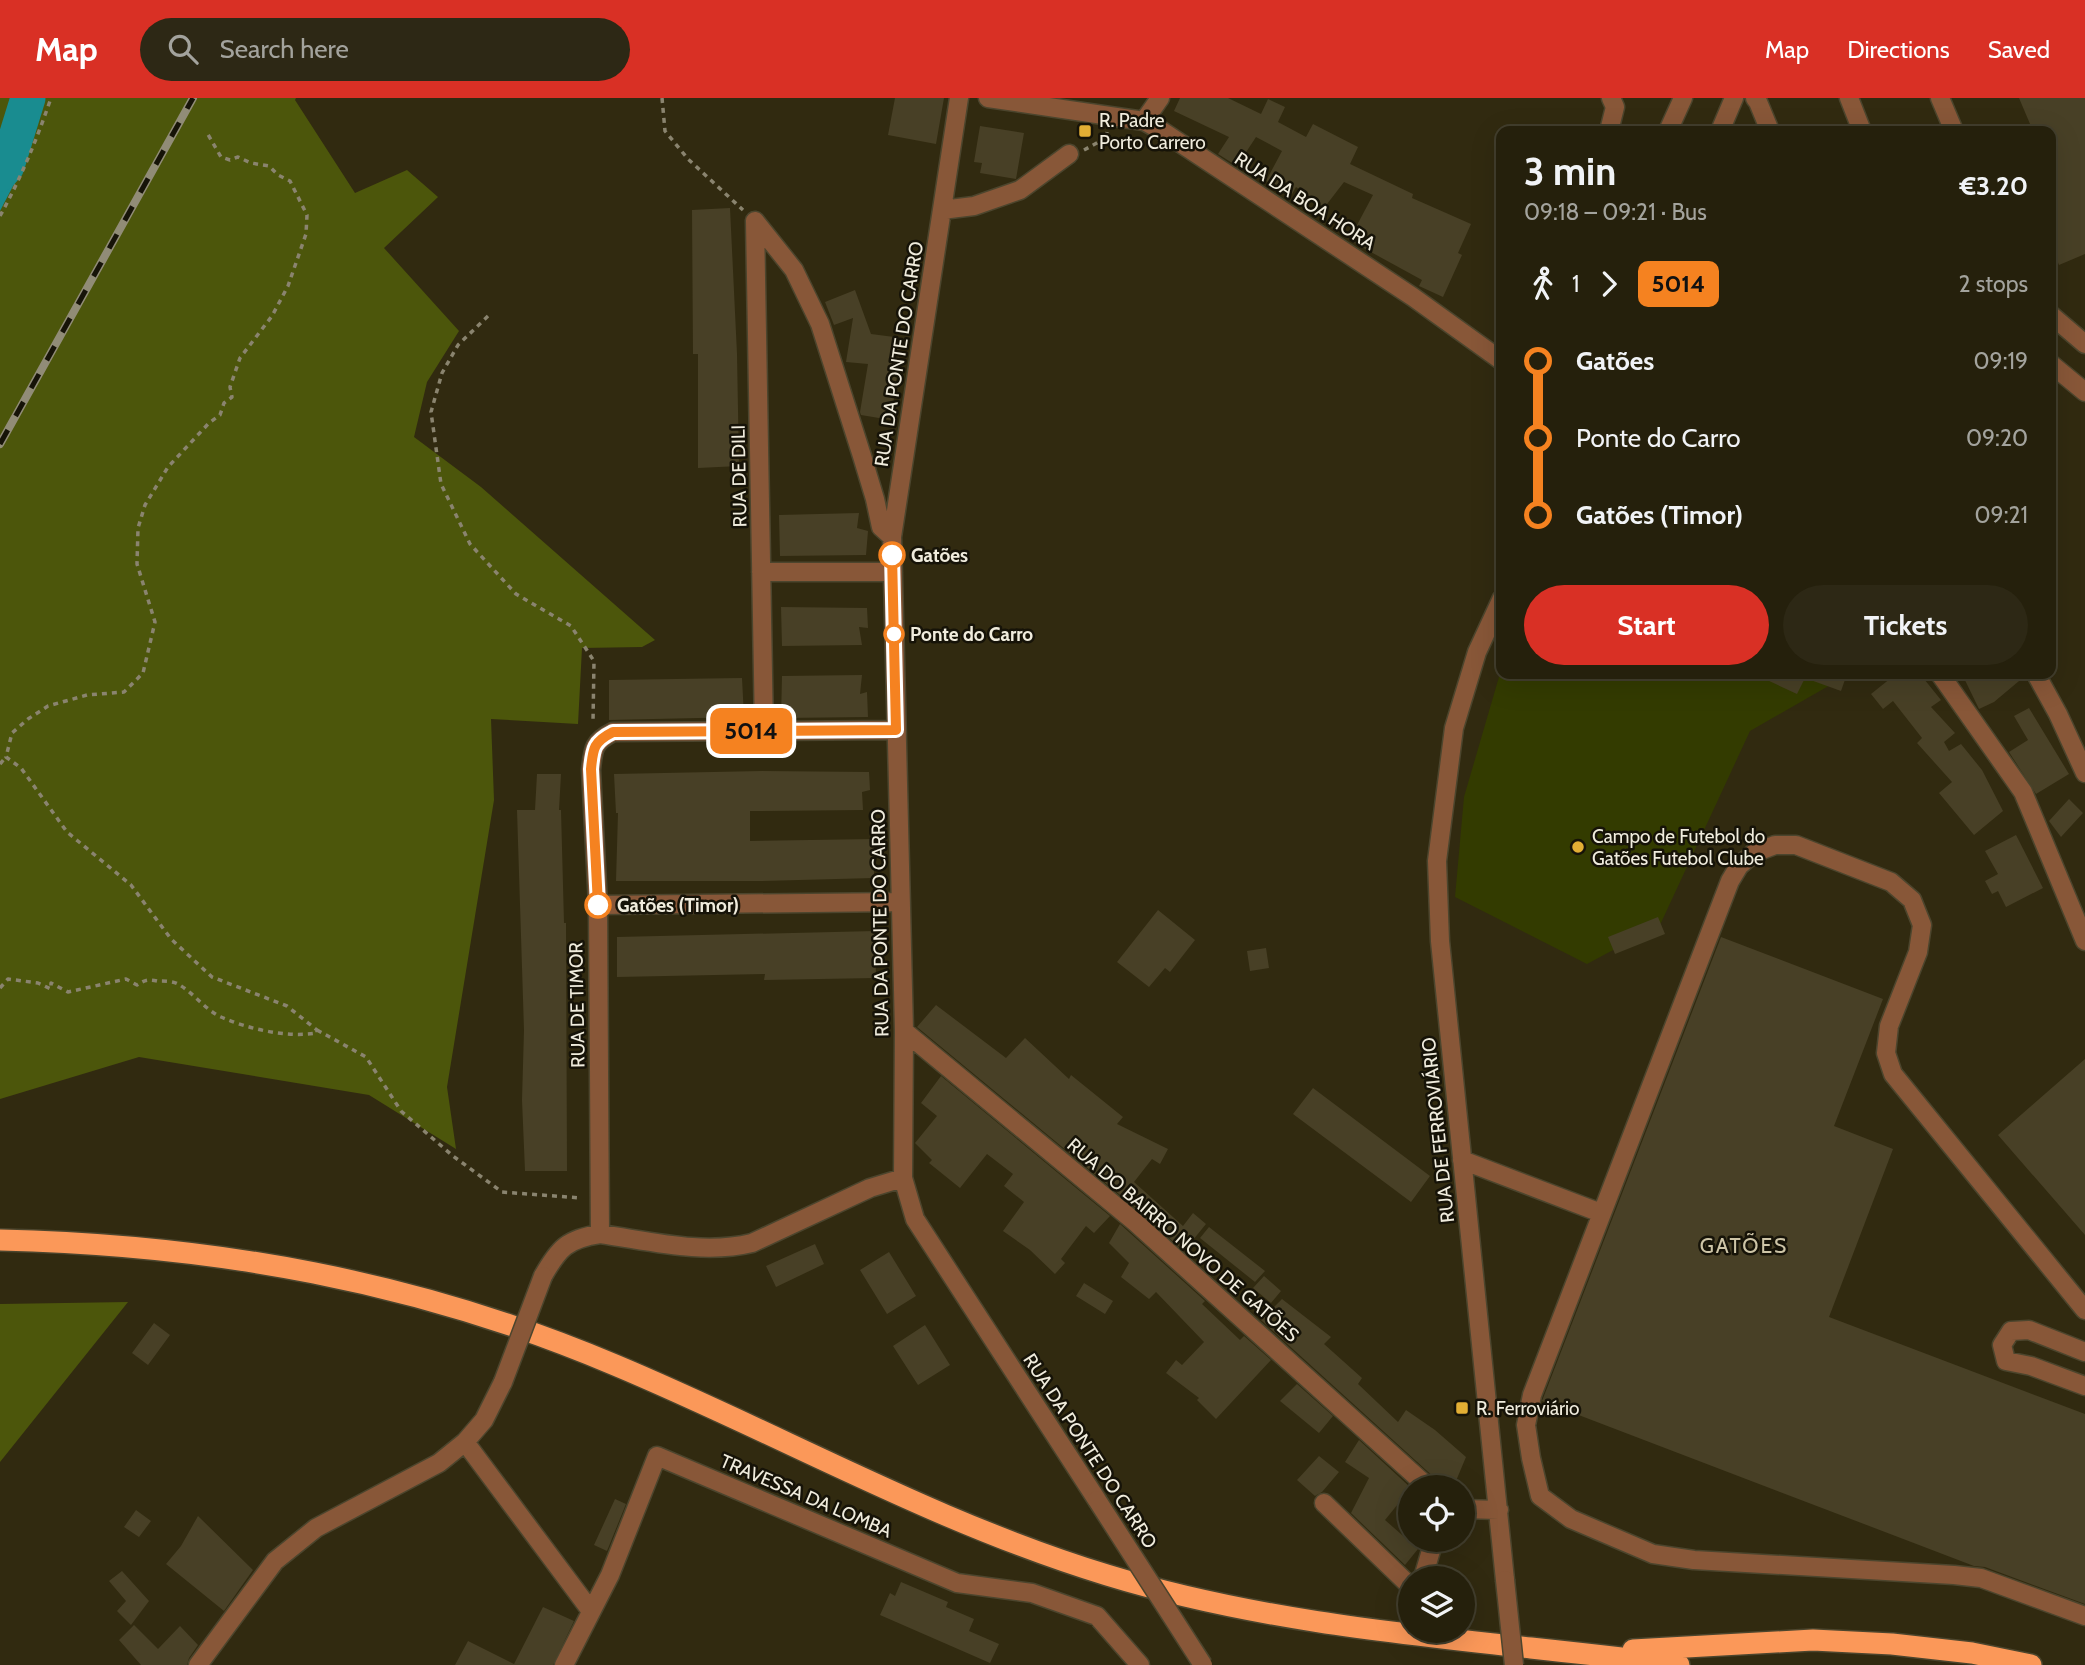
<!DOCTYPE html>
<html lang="en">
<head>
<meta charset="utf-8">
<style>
  :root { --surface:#25200c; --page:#2d2815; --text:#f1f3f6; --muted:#a3a39d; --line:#423e2d; --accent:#d93025 }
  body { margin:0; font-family:Cabin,sans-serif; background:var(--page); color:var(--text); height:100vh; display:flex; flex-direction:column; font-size:26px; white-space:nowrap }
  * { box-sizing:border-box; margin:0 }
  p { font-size:23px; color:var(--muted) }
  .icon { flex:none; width:38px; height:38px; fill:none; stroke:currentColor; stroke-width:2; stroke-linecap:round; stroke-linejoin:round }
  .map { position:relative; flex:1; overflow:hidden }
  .details { position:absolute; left:1496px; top:28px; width:560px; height:553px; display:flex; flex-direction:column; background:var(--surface); border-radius:14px; box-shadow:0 7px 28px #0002,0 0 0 2px var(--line) }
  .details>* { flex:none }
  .badge { padding:0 14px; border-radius:10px; font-size:24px; line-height:46px }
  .fabs { position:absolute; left:1398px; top:1377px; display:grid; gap:14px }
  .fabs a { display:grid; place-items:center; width:77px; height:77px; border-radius:50%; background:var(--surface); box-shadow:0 7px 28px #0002,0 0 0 2px var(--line); font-size:35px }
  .map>.badge { position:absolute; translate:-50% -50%; box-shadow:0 0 0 4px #fff }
  .legs { display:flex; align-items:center; gap:10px; height:77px; padding:0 28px; font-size:23px }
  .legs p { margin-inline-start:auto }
  .head { display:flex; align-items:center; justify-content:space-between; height:119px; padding:0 28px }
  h1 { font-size:38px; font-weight:700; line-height:52px }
  .cta { display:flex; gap:14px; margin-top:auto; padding:14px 28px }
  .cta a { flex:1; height:80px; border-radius:42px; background:var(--accent); color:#fff; font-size:28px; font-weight:700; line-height:80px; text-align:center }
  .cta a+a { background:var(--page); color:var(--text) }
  ul { padding:0 28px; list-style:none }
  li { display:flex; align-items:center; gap:24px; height:77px; font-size:26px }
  li i { display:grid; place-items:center; width:10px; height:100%; margin:0 9px; background:currentColor }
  li i::after { content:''; width:18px; height:18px; margin:-9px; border:5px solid; border-radius:50%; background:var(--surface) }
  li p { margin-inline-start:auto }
  li:first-child i { background:linear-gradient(#0000 50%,currentColor 0) }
  li:last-child i { background:linear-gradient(currentColor 50%,#0000 0) }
  header { display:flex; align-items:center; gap:42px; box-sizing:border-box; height:98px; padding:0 35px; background:var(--accent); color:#fff }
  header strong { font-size:33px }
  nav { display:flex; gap:38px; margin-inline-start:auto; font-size:24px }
  .search { width:490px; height:63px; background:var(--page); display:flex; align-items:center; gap:18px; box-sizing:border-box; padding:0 24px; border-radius:38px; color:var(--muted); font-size:26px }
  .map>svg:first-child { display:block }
  .green { fill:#333b00 }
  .forest { fill:#4c560b }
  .water { fill:#198c90 }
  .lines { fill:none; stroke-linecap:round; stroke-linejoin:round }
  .river { stroke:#198c90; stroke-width:35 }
  .building { fill:#484026 }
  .minor-casing { stroke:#4c452d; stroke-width:21 }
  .highway-casing { stroke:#4c452d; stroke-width:24 }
  .path { stroke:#8a846f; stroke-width:3.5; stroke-dasharray:5 5; stroke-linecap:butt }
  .minor { stroke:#885738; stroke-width:18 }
  .highway { stroke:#fb9859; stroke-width:21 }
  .rail-casing { stroke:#918c77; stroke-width:8 }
  .rail { stroke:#161308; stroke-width:5; stroke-dasharray:16; stroke-linecap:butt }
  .minor-bridge-casing { stroke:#4c452d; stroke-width:21; stroke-linecap:butt }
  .minor-bridge { stroke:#885738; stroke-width:18 }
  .line-1-casing { stroke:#fff; stroke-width:16 }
  .line-1 { stroke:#f58220; stroke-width:10 }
  .poi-dot { fill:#e2ae34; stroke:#161308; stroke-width:2.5 }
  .stop-1-dot { fill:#fff; stroke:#f58220; stroke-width:3.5 }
  .labels { text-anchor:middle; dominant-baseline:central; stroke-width:5; stroke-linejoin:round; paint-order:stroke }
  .poi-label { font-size:19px; fill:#f0ecdd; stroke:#161308; text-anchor:start }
  .street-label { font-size:19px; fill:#f0ecdd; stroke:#161308 }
  .stop-label { font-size:19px; font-weight:bold; fill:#f0ecdd; stroke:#161308; text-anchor:start }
  .neighbourhood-label { font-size:21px; letter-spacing:2px; fill:#cec5a7; stroke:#161308 }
</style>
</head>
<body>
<header>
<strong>Map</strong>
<div class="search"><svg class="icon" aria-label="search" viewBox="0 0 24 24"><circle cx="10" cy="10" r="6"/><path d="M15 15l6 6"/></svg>Search here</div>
<nav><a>Map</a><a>Directions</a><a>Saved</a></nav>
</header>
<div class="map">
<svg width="2085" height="1567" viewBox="0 0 2085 1567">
  <rect width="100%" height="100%" fill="#312a10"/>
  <!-- green -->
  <path class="green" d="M1501,572L1502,576H1848L1846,578L1750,633L1660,827L1587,866L1455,799L1464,699Z"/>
  <!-- forest -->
  <path class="forest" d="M0,0H296L295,2L355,95L407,72L438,99L384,150L459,233L427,284L414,339L481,389L655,542L642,549L582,550L578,626L491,621L494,702L447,989L456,1051L369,997L139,959L0,1001Z
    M128,1204L0,1364V1206Z"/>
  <!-- water -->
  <path class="water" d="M3,54L24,67L0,113V57Z"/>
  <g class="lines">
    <!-- river -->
    <path class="river" d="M0,76L7,68L28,0"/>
  </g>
  <!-- building -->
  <path class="building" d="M895,0H944L936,46L888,37Z
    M1180,0H1228L1261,16L1268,1L1285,9L1278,24L1306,39L1313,26L1358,49L1350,66L1413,96L1412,100L1471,126L1458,155L1462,157L1443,199L1419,188L1422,182L1349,142L1373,97L1344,84L1324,110L1296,89L1292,96L1266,83L1282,53L1256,39L1237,68L1218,56L1229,39L1174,13Z
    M2019,0H2085V156L2059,167L2051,147V33H2033Z
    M980,28L1024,35L1016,81L980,75L982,65L974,64Z
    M730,110L737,256L739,368L698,370V256H693L692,112Z
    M855,192L871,236L902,240L891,322L861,317L860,314L868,266L846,264L853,220L834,227L825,204Z
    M859,415L857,430L868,433L866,457L780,458L779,417Z
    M781,509L867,510L868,530L859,529L862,547L782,548Z
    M1754,576H1847L1841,593L1805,580L1797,596Z
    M1896,576H1920L1941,602L1931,609L1955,635L1944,644L1949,653L1961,646L1982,672L2003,713L1974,737L1939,695L1952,684L1917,645L1922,640L1893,603L1883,611L1871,596Z
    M1962,576H2025V578L1994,604L1979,611Z
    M862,577L860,596L867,594L868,619L781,620L782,578Z
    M742,580L744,619L609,622V582Z
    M2029,610L2069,676L2036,696L2009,654L2028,642L2014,618Z
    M762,673L869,674L870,692L862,694L863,712L750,713V743L874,741V780L762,783H616L618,715H616L614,676Z
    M537,676H561L559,712H561L564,825H566L567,1073H525L522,1002L524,932L517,712H535Z
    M2069,701L2083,715L2061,739L2049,723Z
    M2016,737L2043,790L2006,809L1998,793L1992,796L1985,783L1998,776L1985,753Z
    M1158,812L1195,842L1170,874L1165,870L1149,889L1117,864Z
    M1658,819L1665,836L1615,856L1608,839Z
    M875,833L876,880L764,882L765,876L617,879V839Z
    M1721,839L1883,901L1834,1028L1893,1051L1829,1219L2085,1316V1506L1985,1469L1974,1468L1542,1303Z
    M1266,850L1269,870L1250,873L1247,853Z
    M936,907L1006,960L1025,940L1069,981L1071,977L1123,1019L1117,1026L1168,1051L1160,1066L1152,1061L1134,1084L1183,1128L1193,1115L1206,1126L1184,1153L1132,1107L1134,1104L1127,1100L1125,1101L917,929Z
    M2085,961V1137L1998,1037Z
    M941,978L1110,1118L1094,1135L1086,1128L1061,1161L1065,1165L1055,1176L1030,1152L1003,1133L1024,1104L1004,1088L1013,1076L987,1056L960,1090L929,1065L932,1062L915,1045L937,1018L921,1005Z
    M1313,990L1430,1078L1411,1104L1293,1016Z
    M1120,1126L1205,1203L1202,1206L1240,1242L1244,1238L1271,1262L1216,1321L1197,1302L1199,1300L1166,1275L1176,1262L1182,1267L1204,1244L1156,1194L1149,1201L1121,1179L1129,1165L1109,1145Z
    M1209,1129L1265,1173L1255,1184L1200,1140Z
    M815,1146L824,1166L776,1189L766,1168Z
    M889,1154L916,1198L887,1216L860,1172Z
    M1264,1178L1281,1193L1271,1205L1253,1190Z
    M1084,1185L1113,1203L1105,1216L1076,1198Z
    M1282,1201L1331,1239L1324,1246L1362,1280L1358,1286L1398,1324L1406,1312L1435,1332L1466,1359L1453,1390H1440L1437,1382L1261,1222Z
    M154,1225L170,1237L148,1267L132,1255Z
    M925,1227L950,1267L918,1287L893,1248Z
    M1297,1286L1333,1318L1319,1335L1280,1303Z
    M1359,1342L1411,1390L1385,1422L1418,1451L1405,1467L1351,1415L1369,1380L1345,1364Z
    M1319,1358L1339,1374L1322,1394L1315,1398L1297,1382Z
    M615,1401L626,1406L607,1453L594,1447Z
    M136,1412L151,1423L139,1439L124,1429Z
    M198,1418L253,1472L224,1513L166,1466L181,1448Z
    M122,1473L149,1503L131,1527L117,1513L126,1503L109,1483Z
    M901,1484L948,1504L946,1509L974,1521L969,1533L999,1546L990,1565L880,1517L890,1495L895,1498Z
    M543,1509L574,1523L553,1567H455L468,1543L514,1566Z
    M134,1527L158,1551L180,1528L198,1547L189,1560L187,1567H141L119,1542Z"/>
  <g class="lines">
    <!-- minor casing -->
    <g class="minor-casing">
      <path id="minor" d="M959,0L892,439L904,933L903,1080L915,1121L1097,1402
        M988,0L1144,23L1162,33L1413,199L1502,263
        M1755,0L1758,4L1770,33
        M1849,0L1862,33
        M1940,0L1954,33
        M1144,23L1160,0
        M1609,33L1615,9L1611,0
        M1668,33L1683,0
        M1720,33L1734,0
        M942,112L974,108L1020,92L1069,56
        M755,123L764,633
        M755,123L794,172L820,226L862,358L875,401L881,429L892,439
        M2051,217L2085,246
        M2051,266L2085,294
        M761,474H893
        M1502,500L1477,554L1454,630L1437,763L1440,843L1505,1482
        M1940,576L2023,694L2085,843
        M2036,576L2058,616L2085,675
        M598,807L901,804
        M904,933L1135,1124L1429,1390
        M1462,1062L1601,1115
        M600,1136L598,807L591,672C593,651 593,644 613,634L896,632
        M543,1178C559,1150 567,1141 600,1136C650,1143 703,1157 752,1145L870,1090L903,1080
        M2085,1212L1893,976L1886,955L1889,928L1918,854L1922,827L1912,802L1891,784L1796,747H1775L1754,755L1739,768L1730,783L1532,1297L1526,1327L1531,1360L1540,1398L1571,1421L1653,1456L1694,1462L1954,1477L1981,1480L2085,1518
        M2085,1254L2029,1232L2011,1233L2002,1247L2006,1263L2031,1268L2085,1288
        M465,1344L591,1513
        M1324,1405L1408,1486H1410
        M1463,1411L1499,1412
        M1423,1480L1434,1442
        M198,1567L275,1463L316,1430L439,1365L465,1344L484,1322L503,1284
        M564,1567L610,1477L657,1358L957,1485L1032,1495L1097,1518L1140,1567"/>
    </g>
    <!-- highway casing -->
    <g class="highway-casing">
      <path id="highway" d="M0,1142C215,1147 417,1183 615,1267C780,1336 936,1425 1107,1477C1293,1534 1487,1542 1679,1567
        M1633,1552L1813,1542L1892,1546L1972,1555L2031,1567"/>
    </g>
    <!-- path -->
    <path class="path" d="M662,0L665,33L688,61L743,112
      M1084,52L1106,40L1107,34
      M0,118C21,80 37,41 51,0
      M488,218L458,247L442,275L431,314L441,386L470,446L516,496L571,528L594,563L593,624
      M0,666L6,659
      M0,890L8,881L38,885L51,891V885L68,894L126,881L137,887C145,882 148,881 157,883C164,883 173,883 178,886C194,895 204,911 221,919C249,931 286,940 317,935V932L287,908L212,879L171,841L131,787L67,734L21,670L6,659L12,635L28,621L48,608L87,597L124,594L143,575L155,524L137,466L138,430L145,407L168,369L209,325L220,317L224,305L232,299L230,289L240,260L272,218L288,188L306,136L307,117L290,83L278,77L269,68L251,65L238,59L230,62L221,59L206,33
      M317,932L366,959L401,1013L453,1058L502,1094L581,1100"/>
    <!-- minor -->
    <use href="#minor" class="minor"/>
    <!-- highway -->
    <use href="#highway" class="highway"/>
    <!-- rail casing -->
    <g class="rail-casing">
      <path id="rail" d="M0,346L193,0"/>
    </g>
    <!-- rail -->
    <use href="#rail" class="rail"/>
    <!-- minor-bridge casing -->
    <g class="minor-bridge-casing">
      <path id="minor-bridge" d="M503,1284L543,1178
        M1097,1402L1203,1567
        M1505,1482L1514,1567"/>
    </g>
    <!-- minor-bridge -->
    <use href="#minor-bridge" class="minor-bridge"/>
  </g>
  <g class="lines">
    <!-- line-1 casing -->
    <g class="line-1-casing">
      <path id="line-1" d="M598,807L591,671C593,651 593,644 613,634L896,632L892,457"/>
    </g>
    <!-- line-1 -->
    <use href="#line-1" class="line-1"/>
  </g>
  <!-- markers -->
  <g class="poi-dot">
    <rect x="1078" y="26" width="14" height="14" rx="3.5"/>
    <circle cx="1578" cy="749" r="7"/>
    <rect x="1455" y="1303" width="14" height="14" rx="3.5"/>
  </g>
  <g class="stop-1-dot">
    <circle cx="892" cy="457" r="12"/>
    <circle cx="894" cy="536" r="9"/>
    <circle cx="598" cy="807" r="12"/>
  </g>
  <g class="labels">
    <!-- poi labels -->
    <g class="poi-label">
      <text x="1099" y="22">R. Padre<tspan x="1099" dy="22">Porto Carrero</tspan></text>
      <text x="1592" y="738">Campo de Futebol do<tspan x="1592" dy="22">Gatões Futebol Clube</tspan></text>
      <text x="1476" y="1310">R. Ferroviário</text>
    </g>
    <!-- street labels -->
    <g class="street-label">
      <text transform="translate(1305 103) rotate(33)">RUA DA BOA HORA</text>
      <text transform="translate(899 256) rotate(-81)">RUA DA PONTE DO CARRO</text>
      <text transform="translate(739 378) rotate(-91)">RUA DE DILI</text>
      <text transform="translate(880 825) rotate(-91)">RUA DA PONTE DO CARRO</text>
      <text transform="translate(577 907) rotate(-91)">RUA DE TIMOR</text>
      <text transform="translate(1438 1032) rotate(-96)">RUA DE FERROVIÁRIO</text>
      <text transform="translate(1183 1142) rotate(41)">RUA DO BAIRRO NOVO DE GATÕES</text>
      <text transform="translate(1090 1353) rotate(57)">RUA DA PONTE DO CARRO</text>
      <text transform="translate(806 1398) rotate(23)">TRAVESSA DA LOMBA</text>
    </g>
    <!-- stop labels -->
    <g class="stop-label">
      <text x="911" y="457">Gatões</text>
      <text x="910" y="536">Ponte do Carro</text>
      <text x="617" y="807">Gatões (Timor)</text>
    </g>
    <!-- neighbourhood labels -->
    <g class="neighbourhood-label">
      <text x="1744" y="1147">GATÕES</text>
    </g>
  </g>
</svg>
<div class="fabs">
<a><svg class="icon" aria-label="locate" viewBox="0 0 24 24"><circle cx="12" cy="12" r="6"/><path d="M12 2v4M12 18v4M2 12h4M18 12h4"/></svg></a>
<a><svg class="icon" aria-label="layers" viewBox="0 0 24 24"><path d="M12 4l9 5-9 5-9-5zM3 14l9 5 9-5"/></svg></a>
</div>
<b class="badge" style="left:751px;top:633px;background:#f58220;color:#111">5014</b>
<section class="details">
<div class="head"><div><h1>3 min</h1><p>09:18 – 09:21 · Bus</p></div><b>€3.20</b></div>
<div class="legs"><svg class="icon" aria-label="walk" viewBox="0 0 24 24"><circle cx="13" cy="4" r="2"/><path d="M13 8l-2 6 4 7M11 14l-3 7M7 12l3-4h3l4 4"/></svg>1<svg class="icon" aria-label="forward" viewBox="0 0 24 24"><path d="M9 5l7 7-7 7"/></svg><b class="badge" style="background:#f58220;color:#111">5014</b><p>2 stops</p></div>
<ul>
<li><i style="color:#f58220"></i><b>Gatões</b><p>09:19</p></li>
<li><i style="color:#f58220"></i><span>Ponte do Carro</span><p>09:20</p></li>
<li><i style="color:#f58220"></i><b>Gatões (Timor)</b><p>09:21</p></li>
</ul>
<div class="cta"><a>Start</a><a>Tickets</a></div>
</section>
</div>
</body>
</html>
